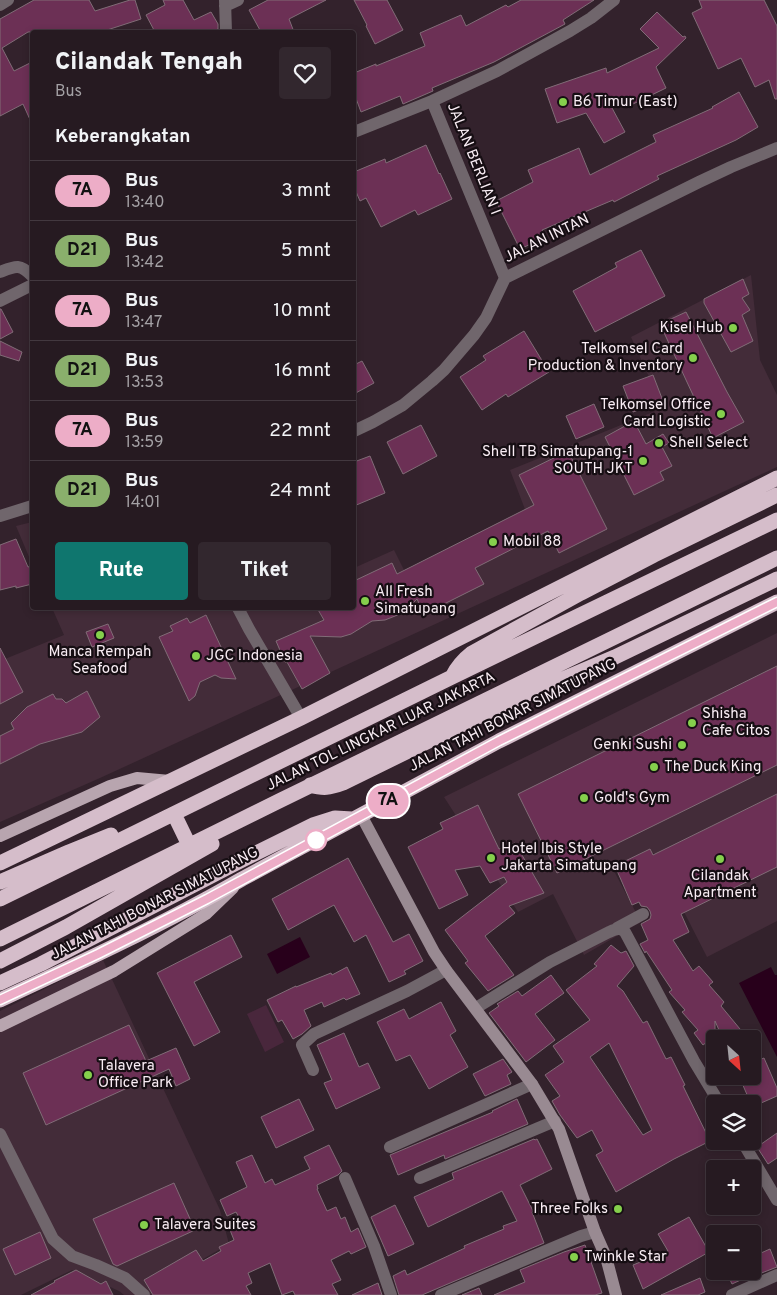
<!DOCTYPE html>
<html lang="id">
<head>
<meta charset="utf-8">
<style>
  :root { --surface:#261a21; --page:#32272e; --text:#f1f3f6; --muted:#a4a1a5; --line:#42383f; --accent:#0f766e }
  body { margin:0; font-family:Overpass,sans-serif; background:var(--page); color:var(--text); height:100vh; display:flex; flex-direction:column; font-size:19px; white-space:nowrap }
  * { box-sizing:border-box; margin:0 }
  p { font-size:16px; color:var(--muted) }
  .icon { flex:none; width:28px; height:28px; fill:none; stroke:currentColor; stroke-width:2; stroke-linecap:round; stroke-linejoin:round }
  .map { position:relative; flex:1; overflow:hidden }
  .side { position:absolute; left:30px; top:30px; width:326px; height:580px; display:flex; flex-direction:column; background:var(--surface); border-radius:5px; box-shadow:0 2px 8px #0003,0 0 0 1px var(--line) }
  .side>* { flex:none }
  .badge { padding:0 10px; border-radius:16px; font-size:18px; line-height:32px }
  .needle { width:32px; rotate:153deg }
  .buttons { position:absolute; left:706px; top:1030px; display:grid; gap:10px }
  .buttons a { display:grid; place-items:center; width:55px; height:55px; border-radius:5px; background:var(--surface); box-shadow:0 2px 8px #0003,0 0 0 1px var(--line); font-size:25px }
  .map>.badge { position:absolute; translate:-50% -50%; box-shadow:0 0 0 2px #fff }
  h2 { padding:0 25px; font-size:19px; line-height:45px }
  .round { display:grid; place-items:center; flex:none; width:52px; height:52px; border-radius:5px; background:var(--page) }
  .headline { display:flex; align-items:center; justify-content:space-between; height:85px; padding:0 25px }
  h1 { font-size:24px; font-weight:800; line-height:38px }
  .action { display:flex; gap:10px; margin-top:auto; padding:10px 25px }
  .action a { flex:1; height:58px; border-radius:5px; background:var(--accent); color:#fff; font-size:20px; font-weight:800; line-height:58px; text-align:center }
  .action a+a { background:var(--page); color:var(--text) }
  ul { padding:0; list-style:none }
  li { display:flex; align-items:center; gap:15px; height:60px; padding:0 25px; border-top:1px solid var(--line) }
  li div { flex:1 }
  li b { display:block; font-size:19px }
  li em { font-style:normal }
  li .badge { min-width:55px; font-weight:700; text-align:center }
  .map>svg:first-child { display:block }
  .built { fill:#432c39 }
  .green { fill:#49273c }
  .water { fill:#28001b }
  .building { fill:#6c3055; stroke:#816c77; fill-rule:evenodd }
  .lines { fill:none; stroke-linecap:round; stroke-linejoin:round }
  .street { stroke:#70666c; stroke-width:12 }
  .secondary { stroke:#998a92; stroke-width:12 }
  .primary { stroke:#b8a5af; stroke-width:12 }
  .highway { stroke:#d5bdca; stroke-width:15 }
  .line-casing { stroke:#fff; stroke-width:11 }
  .line { stroke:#edadc7; stroke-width:8 }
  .poi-dot { fill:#85cf4c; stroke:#160e13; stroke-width:2 }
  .stop-dot { fill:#fff; stroke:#edadc7; stroke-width:2.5 }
  .labels { text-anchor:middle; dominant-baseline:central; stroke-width:4.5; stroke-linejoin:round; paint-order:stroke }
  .poi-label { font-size:15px; fill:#f9edf4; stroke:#160e13; text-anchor:start }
  .street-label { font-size:15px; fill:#f9edf4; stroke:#160e13 }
</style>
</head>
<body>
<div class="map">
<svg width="777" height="1295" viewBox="0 0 777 1295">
  <rect width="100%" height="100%" fill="#33222c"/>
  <!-- built -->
  <path class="built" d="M751,275L760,360L777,395V467L100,778L0,822V661L64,635L52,608H354V568L394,550L404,570L526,512L510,470L663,408L631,337Z
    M32,522V564L16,526Z
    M777,633V921L707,957L654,853L614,871L641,922L584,955L553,894L518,912L444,797Z
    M103,960L220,1210L229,1244L198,1262L212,1295H124L119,1291L72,1270L21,1295H0V1011Z"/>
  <!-- green -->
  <path class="green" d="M266,1005L284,1042L265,1052L247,1014Z"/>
  <!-- water -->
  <path class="water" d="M300,937L310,957L277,974L267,954Z
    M771,967L775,975H777V1057L739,983Z"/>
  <!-- building -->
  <path class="building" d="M34,0H89L95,11L130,0H135L141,19L101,32H28L2,48L14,71L32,62V124L23,104L0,116V19Z
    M163,0H183L194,20L211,12L218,24V29L211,32H155L146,15L165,5Z
    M268,0H326L289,19L294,32H261L249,10Z
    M354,0H387L403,30L375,44L366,26L367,25Z
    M521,0H594L563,20L565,24L494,62L432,88L433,91L403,104L400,96L361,112L354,93V73L376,64V66L425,46L420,33L461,15L466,26L506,5L508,7Z
    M699,0H764L777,26V99H775L769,80L755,87L741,58L718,69L692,13L702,8Z
    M657,12L683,37L685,36L686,38L656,67L666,88L633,104L632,101L612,108L625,132L604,143L586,113L557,123L545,89L606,68L607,73L659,48L640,29Z
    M739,92L758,127L736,140L657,176L659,179L614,202L613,200L542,230L546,237L520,249L496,201L533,182L528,170L579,148L590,175L656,142L653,135L713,108L712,107Z
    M426,145L439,174L440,173L452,199L418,215L415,210L381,227L366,198L360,201L354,187V172L385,159L386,163Z
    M641,250L665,296L595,332L573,291L617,267L615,263Z
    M743,279L749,294L742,298L750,310L742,315L753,341L731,352L704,303V299Z
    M0,309H1L13,332L0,339Z
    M686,312L727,392L744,422L713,438L660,324Z
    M524,331L549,372L508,397L506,394L482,410L460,377L486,360L483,356Z
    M0,341L22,352L19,361L0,355Z
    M362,361L374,383L354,394V365Z
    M653,375L663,401L633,412L623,386Z
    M594,404L604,427L576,439L566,416Z
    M634,421L646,444L663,434L669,443L662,447L672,466L660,472L664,480L634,495L605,437Z
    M421,425L437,456L403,474L387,442Z
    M568,451L607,529L559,553L548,531L475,568L484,584L424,614L417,599L404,612L395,616L385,620L372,621L351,634L341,637L310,636L330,673L302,689L287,662H285L276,641L324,620L317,608H354V581L392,563L397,574L534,505L519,475Z
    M370,456L385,493L354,506V462Z
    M16,539L28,567L32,566V584L16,588V586L0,590V545Z
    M206,615L236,679L221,678L215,675L200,682L195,696L189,701L159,637L173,631L170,626L187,618L190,623Z
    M108,624L114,638L92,647L86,632Z
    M0,648L23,692L0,704Z
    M777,666V765L557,873L518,794Z
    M87,691L100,717L82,732L40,744L0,764V736L14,729L11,723L27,707L53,694L56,699H62L66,703Z
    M777,794V867L681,914L689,932L673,940L693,971L699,966L713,982L709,985L724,1002L721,1006L740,1029L745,1039H723L715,1021V1036L703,1045L694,1033L698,1030L682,1012L685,1010L669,992L672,990L646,951L645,953L640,944L648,940L641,924L650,919L651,915L650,911L647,907L641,906L639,902L632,905L615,866L650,849L653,855Z
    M478,805L499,849L515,843L544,893L509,906L515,913L485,936L514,975L488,991L465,963L468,961L445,930L507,882L504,877L490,883L480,866L455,870L468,895L439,909L408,847L443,829L440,823Z
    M348,858L393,942L409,934L423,961L404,971L406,974L389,982L366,935L354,942L334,905L288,930L272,899Z
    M231,935L242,957L194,982L220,1032L194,1046L157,973Z
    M611,945L621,953L626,951L634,966L617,986L623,991L643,1023L647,1021L666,1059L671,1057L685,1085L683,1086L710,1141L674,1159L616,1192L596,1155L603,1151L592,1130L577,1138L560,1115L552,1101L560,1096L545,1075L564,1062L553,1046L590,1020L566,990L597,966L594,964ZM609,1043L652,1130L643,1135L590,1057Z
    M347,967L360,994L346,1000L344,998L324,1007L322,1002L304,1010L311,1026L302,1034L293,1039L282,1020L278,1022L267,1000L296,986V987L331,973L332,975Z
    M551,975L564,993L535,1014L555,1040L526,1062L489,1013L499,1006L497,1004L518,991L522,996Z
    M441,1002L456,1031L450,1035L468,1067L429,1089L410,1055L396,1061L377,1022L404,1009L409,1019Z
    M129,1025L146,1061L176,1048L190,1079L176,1086L169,1069L46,1125L23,1073Z
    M344,1033L359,1067L368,1063L380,1088L336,1109L324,1083L332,1080L317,1045Z
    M764,1058L777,1088V1096L752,1107V1104H751L739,1076H752V1063Z
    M503,1059L512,1072L507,1075L511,1084L485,1096L473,1074Z
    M299,1099L314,1130L276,1148L261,1117Z
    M517,1099L528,1124L445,1159L444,1155L398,1175L390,1155L493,1112L492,1111Z
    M777,1133V1158L768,1164L757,1147Z
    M534,1139L535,1140L537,1139L552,1169L520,1185L533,1211L532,1212L544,1243L422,1295H399L393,1276L405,1270L407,1275L465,1248L464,1246L504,1229L503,1226L517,1221L502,1191L428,1227L414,1197L454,1179L452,1173Z
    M329,1145L342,1171L338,1175L317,1185L318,1189H317L327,1211L336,1207L341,1219L345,1217L351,1232L358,1228L366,1247L351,1254L349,1251L331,1260L341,1280L332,1284L338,1295H295L293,1291L282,1295L270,1263L248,1273L252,1283L246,1286L251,1295H153L144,1280L196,1250L203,1261L221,1251L219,1247L234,1240L230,1230L242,1223L236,1212L227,1216L220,1200L247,1187L236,1162L252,1155L265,1183L272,1179L275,1185L310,1169L304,1157Z
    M174,1183L195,1230L117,1266L113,1264L93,1219Z
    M395,1205L414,1244L388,1256L371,1217Z
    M689,1217L709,1252L643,1289L633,1265L668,1251L658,1234Z
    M40,1232L51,1258L15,1275L3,1249Z
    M585,1245L602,1293L595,1295H494L525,1282L520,1270L564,1252Z
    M770,1249L777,1267L759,1274L758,1272L732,1284L726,1271H752V1257Z
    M76,1270L101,1284L106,1281L113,1295H31L55,1282L54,1281Z
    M700,1278L705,1292L698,1295H661Z
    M378,1283L382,1295H352Z
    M479,1288L482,1295H462Z"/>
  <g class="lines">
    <!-- street -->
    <path class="street" d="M225,0L226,32
      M0,5L8,0
      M225,6L238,0
      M432,101L505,278
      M354,132L432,101L497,71L570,31L591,18L614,0
      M0,272C15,266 20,263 32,276
      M0,301L32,285
      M354,431L373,422L403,405L432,381L444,370L474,335L486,318L505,278L699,182L731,167L777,148
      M0,516L32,506
      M238,608L249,629L301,718
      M617,928L643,914
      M476,1008L550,962L609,932C616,929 620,927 625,932L694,1061L720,1104
      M313,1070L302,1045L314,1034L407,991L446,970
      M0,1134L53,1239L72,1256L96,1265L125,1278L144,1295
      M742,1141L777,1200
      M390,1147L532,1084
      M345,1178L374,1246L391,1295
      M420,1178L555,1121
      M441,1295L581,1236L595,1232
      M732,1295L777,1275"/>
    <!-- secondary -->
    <path class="secondary" d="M361,815L434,952L446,970L532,1084L559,1129L595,1232L606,1257L616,1295"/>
    <!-- primary -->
    <path class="primary" d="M0,836L110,786L137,778L170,781
      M0,1026L114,971L206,914L233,888"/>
    <!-- highway -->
    <path class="highway" d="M452,677C457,667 463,660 472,653L581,593L654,555L777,495
      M310,785C324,789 329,788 343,783L502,705L615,657L777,579
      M174,814L189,845
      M0,863L301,718L777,478
      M0,882L69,852L111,835
      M0,899L452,677L777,520
      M0,939L279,801L777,558
      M0,961L66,927L212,844
      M0,983L41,964L240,861L313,825L335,818L352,819
      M0,1000C82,962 164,924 242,879L499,741L777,602"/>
  </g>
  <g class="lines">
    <!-- line casing -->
    <g class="line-casing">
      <path id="line" d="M0,1000L98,954L207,899L499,741L777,602"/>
    </g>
    <!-- line -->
    <use href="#line" class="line"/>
  </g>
  <!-- markers -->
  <g class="poi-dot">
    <circle cx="563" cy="102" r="5"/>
    <circle cx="733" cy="328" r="5"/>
    <circle cx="693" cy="358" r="5"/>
    <circle cx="721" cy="414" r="5"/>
    <circle cx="659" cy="443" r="5"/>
    <circle cx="643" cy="461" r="5"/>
    <circle cx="493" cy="542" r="5"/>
    <circle cx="365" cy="601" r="5"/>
    <circle cx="100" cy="635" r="5"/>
    <circle cx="196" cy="656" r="5"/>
    <circle cx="692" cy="723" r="5"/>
    <circle cx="682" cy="745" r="5"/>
    <circle cx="654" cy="767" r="5"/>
    <circle cx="584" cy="798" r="5"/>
    <circle cx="491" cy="858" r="5"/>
    <circle cx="720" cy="859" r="5"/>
    <circle cx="88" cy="1075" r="5"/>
    <circle cx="618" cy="1209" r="5"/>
    <circle cx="144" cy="1225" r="5"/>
    <circle cx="574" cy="1257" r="5"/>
  </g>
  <circle class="stop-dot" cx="316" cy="840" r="10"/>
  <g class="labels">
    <!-- poi labels -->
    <g class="poi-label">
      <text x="573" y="102">B6 Timur (East)</text>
      <text x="723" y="328" text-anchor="end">Kisel Hub</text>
      <text x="683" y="349" text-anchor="end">Telkomsel Card<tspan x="683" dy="17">Production &amp; Inventory</tspan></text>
      <text x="711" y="405" text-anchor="end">Telkomsel Office<tspan x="711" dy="17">Card Logistic</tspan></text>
      <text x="669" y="443">Shell Select</text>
      <text x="633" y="452" text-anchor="end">Shell TB Simatupang-1<tspan x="633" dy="17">SOUTH JKT</tspan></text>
      <text x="503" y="542">Mobil 88</text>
      <text x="375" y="592">All Fresh<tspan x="375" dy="17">Simatupang</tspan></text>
      <text x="100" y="652" text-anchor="middle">Manca Rempah<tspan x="100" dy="17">Seafood</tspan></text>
      <text x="206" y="656">JGC Indonesia</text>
      <text x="702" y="714">Shisha<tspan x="702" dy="17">Cafe Citos</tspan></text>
      <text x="672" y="745" text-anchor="end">Genki Sushi</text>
      <text x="664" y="767">The Duck King</text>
      <text x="594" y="798">Gold's Gym</text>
      <text x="501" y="849">Hotel Ibis Style<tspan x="501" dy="17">Jakarta Simatupang</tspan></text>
      <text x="720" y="876" text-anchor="middle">Cilandak<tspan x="720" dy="17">Apartment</tspan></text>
      <text x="98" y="1066">Talavera<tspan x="98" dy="17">Office Park</tspan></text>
      <text x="608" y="1209" text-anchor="end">Three Folks</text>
      <text x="154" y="1225">Talavera Suites</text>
      <text x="584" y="1257">Twinkle Star</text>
    </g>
    <!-- street labels -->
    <g class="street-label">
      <text transform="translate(473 159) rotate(68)">JALAN BERLIAN I</text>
      <text transform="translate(547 239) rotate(-26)">JALAN INTAN</text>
      <text transform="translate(513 716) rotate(-27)">JALAN TAHI BONAR SIMATUPANG</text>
      <text transform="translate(381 732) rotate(-26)">JALAN TOL LINGKAR LUAR JAKARTA</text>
      <text transform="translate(155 904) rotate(-27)">JALAN TAHI BONAR SIMATUPANG</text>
    </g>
  </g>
</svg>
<div class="buttons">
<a><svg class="needle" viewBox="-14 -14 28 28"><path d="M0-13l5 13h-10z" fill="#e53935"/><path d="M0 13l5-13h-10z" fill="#a4a1a5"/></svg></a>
<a><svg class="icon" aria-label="layers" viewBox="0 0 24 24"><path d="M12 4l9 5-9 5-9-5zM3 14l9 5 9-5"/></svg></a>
<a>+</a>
<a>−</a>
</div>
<b class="badge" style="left:388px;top:801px;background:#edadc7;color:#111">7A</b>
<section class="side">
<div class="headline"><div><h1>Cilandak Tengah</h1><p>Bus</p></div><a class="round"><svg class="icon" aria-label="heart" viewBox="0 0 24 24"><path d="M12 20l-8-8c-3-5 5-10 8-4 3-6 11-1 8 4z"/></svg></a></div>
<h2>Keberangkatan</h2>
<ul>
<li><span class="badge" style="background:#edadc7;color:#111">7A</span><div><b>Bus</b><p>13:40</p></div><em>3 mnt</em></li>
<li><span class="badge" style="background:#8aaf6c;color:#111">D21</span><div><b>Bus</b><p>13:42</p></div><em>5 mnt</em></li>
<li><span class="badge" style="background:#edadc7;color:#111">7A</span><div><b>Bus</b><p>13:47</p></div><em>10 mnt</em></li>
<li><span class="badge" style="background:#8aaf6c;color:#111">D21</span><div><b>Bus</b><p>13:53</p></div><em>16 mnt</em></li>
<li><span class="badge" style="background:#edadc7;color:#111">7A</span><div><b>Bus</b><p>13:59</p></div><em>22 mnt</em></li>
<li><span class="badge" style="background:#8aaf6c;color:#111">D21</span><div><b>Bus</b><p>14:01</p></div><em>24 mnt</em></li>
</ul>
<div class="action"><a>Rute</a><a>Tiket</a></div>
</section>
</div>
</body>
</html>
